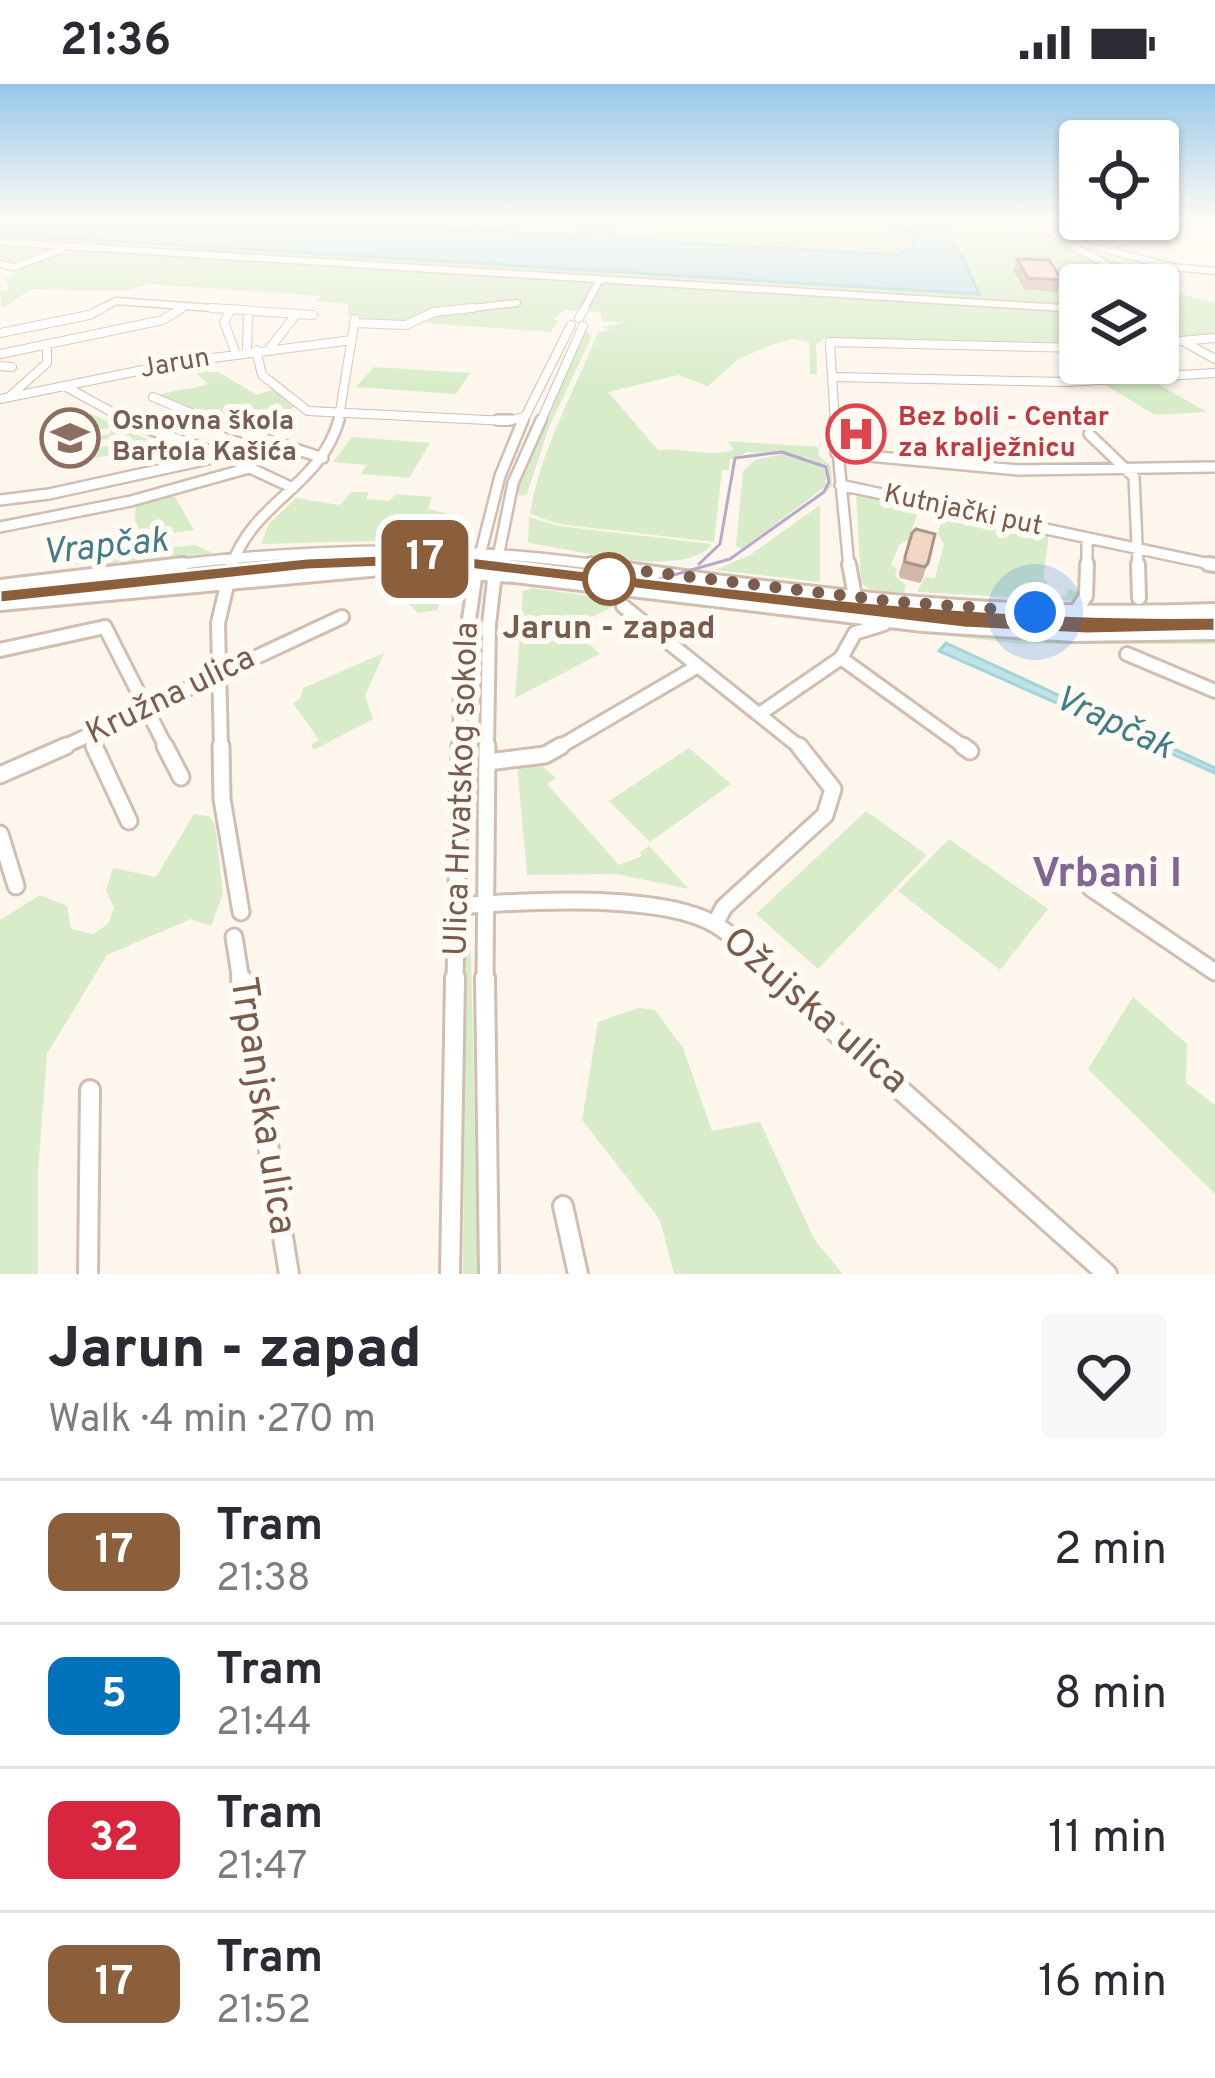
<!DOCTYPE html>
<html lang="en">
<head>
<meta charset="utf-8">
<style>
  :root { --surface:#fff; --page:#f7f7f7; --text:#2b2b33; --muted:#7c7c81; --line:#e1e1e2 }
  body { margin:0; font-family:Overpass,sans-serif; background:var(--page); color:var(--text); height:100vh; display:flex; flex-direction:column; font-size:45px; white-space:nowrap }
  * { box-sizing:border-box; margin:0 }
  p { font-size:39px; color:var(--muted) }
  .icon { flex:none; width:66px; height:66px; fill:none; stroke:currentColor; stroke-width:2; stroke-linecap:round; stroke-linejoin:round }
  .map { position:relative; height:1190px; overflow:hidden }
  .details { display:flex; flex-direction:column; background:var(--surface); flex:1 }
  .details>* { flex:none }
  .badge { padding:0 24px; border-radius:18px; font-size:42px; line-height:78px }
  .tools { position:absolute; left:1059px; top:36px; display:grid; gap:24px }
  .tools a { display:grid; place-items:center; width:120px; height:120px; border-radius:12px; background:var(--surface); box-shadow:0 3px 9px #0004; font-size:60px }
  .you { position:absolute; width:60px; height:60px; margin:-30px; border:9px solid #fff; border-radius:50%; background:#1a73e8; box-shadow:0 0 0 18px #1a73e833 }
  .map>.badge { position:absolute; translate:-50% -50%; box-shadow:0 0 0 6px #fff }
  .round { display:grid; place-items:center; flex:none; width:126px; height:126px; border-radius:12px; background:var(--page) }
  .overview { display:flex; align-items:center; justify-content:space-between; height:204px; padding:0 48px }
  h1 { font-size:57px; font-weight:800; line-height:90px }
  ul { padding:0; list-style:none }
  li { display:flex; align-items:center; gap:36px; height:144px; padding:0 48px; border-top:3px solid var(--line) }
  li div { flex:1 }
  li b { display:block; font-size:45px }
  li em { font-style:normal }
  li .badge { min-width:132px; font-weight:700; text-align:center }
  .status { display:flex; justify-content:space-between; align-items:center; height:84px; padding:0 60px; background:var(--surface); direction:ltr }
  .status svg { height:33px; fill:currentColor }
  .map>svg:first-child { display:block }
  .green { fill:#d8ecc9 }
  .water { fill:#bfe3e8; stroke:#a5d3da; stroke-width:3 }
  .lines { fill:none; stroke-linecap:round; stroke-linejoin:round }
  .minor-far5-casing { stroke:#d1beb0; stroke-width:9 }
  .minor-far4-casing { stroke:#d1beb0; stroke-width:10 }
  .minor-far3-casing { stroke:#d1beb0; stroke-width:14 }
  .minor-far2-casing { stroke:#d1beb0; stroke-width:18 }
  .minor-far1-casing { stroke:#d1beb0; stroke-width:21 }
  .minor-casing { stroke:#d1beb0; stroke-width:24 }
  .minor-far5 { stroke:#fff; stroke-width:6 }
  .minor-far4 { stroke:#fff; stroke-width:8 }
  .minor-far3 { stroke:#fff; stroke-width:9 }
  .minor-far2 { stroke:#fff; stroke-width:12 }
  .minor-far1 { stroke:#fff; stroke-width:15 }
  .minor { stroke:#fff; stroke-width:18 }
  .tram { stroke:#b9a8c9; stroke-width:3 }
  .wall { fill:#d1b7a8 }
  .building { fill:#f3d5c3; stroke:#aa9588; stroke-width:3 }
  .line { fill:#8b5e3c; stroke:#fff; stroke-width:3 }
  .walk { stroke:#7a5c4d; stroke-width:12; stroke-dasharray:0 21.6 }
  .stop-dot { fill:#fff; stroke:#8b5e3c; stroke-width:6 }
  .labels { text-anchor:middle; dominant-baseline:central; stroke-width:12; stroke-linejoin:round; paint-order:stroke }
  .far-street-label { font-size:27px; fill:#7a5c4d; stroke:#fffaf3 }
  .far-health-label { font-size:27px; font-weight:bold; fill:#be3a42; stroke:#fffaf3; text-anchor:start }
  .far-education-label { font-size:27px; font-weight:bold; fill:#785e54; stroke:#fffaf3; text-anchor:start }
  .stop-label { font-size:33px; font-weight:bold; fill:#7a5c4d; stroke:#fffaf3 }
  .street-label { font-size:33px; fill:#7a5c4d; stroke:#fffaf3 }
  .water-label { font-size:36px; font-style:italic; fill:#437c86; stroke:#fffaf3 }
  .near-street-label { font-size:39px; fill:#7a5c4d; stroke:#fffaf3 }
  .near-neighbourhood-label { font-size:42px; font-weight:bold; fill:#846695; stroke:#fffaf3 }
</style>
</head>
<body>
<div class="status"><b>21:36</b><svg viewBox="0 0 49 12"><path d="M0 12V9h3v3zM5 12V6h3v6zM10 12V3h3v9zM15 12V0h3v12zM26 1h20v11H26zM47 4h2v5h-2z"/></svg></div>
<div class="map">
<svg width="1215" height="1190" viewBox="0 0 1215 1190">
  <rect width="100%" height="100%" fill="#fdf6ec"/>
  <!-- green -->
  <path class="green" d="M0,137H1048L1056,149L1076,162L1156,191L1179,210L1215,218V252L1158,257V201H1080V262L824,255L816,260L817,290H810L809,258L793,255L768,262L737,276L708,302L678,291L608,308L658,366C685,363 709,374 734,366L727,357L818,363L819,372L831,382L832,402L827,407V383L799,370L826,386V402L742,465L736,462L743,387L755,376L786,369L747,368L730,376L729,386H722L714,458L559,440L530,430C541,364 574,309 598,248L611,246L601,243L626,239L602,237L600,228L564,226L553,235L558,237L551,248L411,238L422,230L406,237L348,233V220L316,217L321,212L149,200L124,207L31,205L2,225L0,207L10,205L5,195L34,178L0,177Z
    M586,247L592,252L549,343L527,410L519,412V396Z
    M374,283L470,289L456,310L356,303Z
    M204,288H218L257,311L274,305L296,323L284,327L289,332L282,335L288,339L279,343L254,330L232,341L159,311C179,304 193,306 208,300L196,289Z
    M1151,296L1207,328L1155,331L1102,299Z
    M91,330L153,358L173,360L77,377L57,375V370L109,362V355L63,362L64,358L110,350V344L69,350V345L53,347L76,337L78,332Z
    M352,353L430,359L409,394L361,390L366,381L333,378Z
    M351,408H369L366,415L389,417L396,410L432,413L428,425L459,432L457,450L447,455L261,460L269,440L296,414L340,421Z
    M856,409L926,423V431L917,430L909,455L899,461L891,481L897,484L895,492L906,501L904,509L870,505L861,499Z
    M160,412L175,413L194,446L134,454L136,420Z
    M820,421V498L715,486L750,471Z
    M937,426L1049,449L1043,495L1047,497L1046,507L1066,513L1068,505L1078,508L1077,517L917,508L925,493L935,494L944,460L938,450L942,434L935,431Z
    M529,433L558,442L712,460C684,497 571,464 528,459Z
    M195,461L213,469L94,483L95,478L76,481L68,475Z
    M383,495L440,496L438,526L418,529Z
    M532,504L641,519L627,517L570,542L600,570L515,614L523,507Z
    M880,544L1087,556L1215,554V560H1021Z
    M384,569L365,612L373,635L314,666L311,661L319,656L293,619L300,615L303,604Z
    M689,664L731,700L650,758L609,717Z
    M536,676L556,694L547,700L619,781L642,772L640,768L649,762L689,805L616,790L527,791L517,680Z
    M866,727L927,771L818,885L756,830Z
    M194,730L209,732L215,740L223,810L211,842L191,835L107,871L47,970L38,1088V1190H0V836L40,811L67,822L71,845L93,850L108,840L114,824L106,807L113,784L156,793Z
    M949,755L1048,825L1000,886L898,807Z
    M471,867L478,1190H463L466,868Z
    M1133,913L1187,960L1186,999L1215,1021V1110L1088,985Z
    M638,924L655,926L683,964L712,1047L760,1038L814,1155L843,1190H674L660,1136L582,1036L598,938Z"/>
  <!-- water -->
  <path class="water" d="M0,137H314L573,152L585,151L589,144L564,137H617L606,145L620,155L895,171L914,165L913,148L877,137H949L946,154L961,171L979,210L0,150Z
    M946,559L1215,684V689L939,567Z"/>
  <g class="lines">
    <!-- minor-far5 casing -->
    <g class="minor-far5-casing">
      <path id="minor-far5" d="M1040,137C1066,167 1106,172 1133,201
        M1066,137L1059,149L1064,155L1173,183L1215,187
        M1159,148L1215,140
        M0,158L1080,225
        M1108,162L1135,154
        M0,180L14,183L61,166
        M97,227L116,217L254,227
        M177,227L185,222
        M445,227L517,219
        M583,227L599,197"/>
    </g>
    <!-- minor-far4 casing -->
    <g class="minor-far4-casing">
      <path id="minor-far4" d="M212,224L313,231
        M1061,224L1080,225
        M231,225L224,238L236,270
        M579,234L585,224
        M354,239L406,241L434,228L473,224
        M0,249L89,231L103,224
        M830,258L1080,264
        M1158,259L1215,254
        M1186,259L1215,275
        M830,260L835,339
        M270,264L295,232
        M256,266L262,291L308,327L507,337L524,333
        M247,268L248,231
        M0,270L163,236L182,224
        M0,282L12,283
        M833,293L1067,298L1215,289
        M68,304L132,339
        M9,313L47,279V261
        M153,313L215,339
        M0,315L182,278L352,256
        M338,339L355,235
        M522,339L571,241
        M540,339L583,242"/>
    </g>
    <!-- minor-far3 casing -->
    <g class="minor-far3-casing">
      <path id="minor-far3" d="M124,336L224,372L293,404
        M206,336L323,374
        M498,336H510
        M835,336L849,483
        M1089,350L1134,393L1138,483
        M836,369L1019,386L1215,383
        M840,401L1215,481
        M0,416L49,410L222,372
        M0,443L131,417L249,384
        M158,483C312,463 459,460 612,483
        M231,483C254,416 319,404 339,336
        M477,483L500,392L523,336
        M496,483L513,399L541,336
        M1087,483V454"/>
    </g>
    <!-- minor-far2 casing -->
    <g class="minor-far2-casing">
      <path id="minor-far2" d="M591,480C799,510 1005,535 1215,526
        M849,480L855,513
        M1138,480L1139,514
        M1208,480L1215,481
        M0,502L183,480
        M0,520L391,484L515,492L923,541L1073,551L1215,549
        M623,522L802,665
        M1074,530L1086,512L1087,480
        M0,566L105,543L167,665
        M1127,570L1215,607
        M841,574L855,549L884,540
        M761,629L841,574L967,665
        M90,652L96,665
        M59,665L342,533
        M221,665L218,539L232,480
        M460,665L461,591L477,480
        M487,665L489,540L496,480
        M556,665L698,582"/>
    </g>
    <!-- minor-far1 casing -->
    <g class="minor-far1-casing">
      <path id="minor-far1" d="M94,662L129,737
        M165,662L181,693
        M221,662L222,715L241,828
        M963,662L970,667
        M488,678L545,671L561,662
        M0,691L66,662
        M0,750L16,802
        M1091,804L1215,888
        M457,822C521,817 660,808 716,841C738,854 759,879 778,897
        M715,840L724,823L825,731L833,705L799,662
        M234,853L241,897
        M455,897L460,662
        M485,897L487,662"/>
    </g>
    <!-- minor casing -->
    <g class="minor-casing">
      <path id="minor" d="M241,894L289,1190
        M485,894L489,1190
        M775,894L1107,1190
        M563,1122L578,1190
        M88,1190L90,1006
        M450,1190L455,894"/>
    </g>
    <!-- minor-far5 -->
    <use href="#minor-far5" class="minor-far5"/>
    <!-- minor-far4 -->
    <use href="#minor-far4" class="minor-far4"/>
    <!-- minor-far3 -->
    <use href="#minor-far3" class="minor-far3"/>
    <!-- minor-far2 -->
    <use href="#minor-far2" class="minor-far2"/>
    <!-- minor-far1 -->
    <use href="#minor-far1" class="minor-far1"/>
    <!-- minor -->
    <use href="#minor" class="minor"/>
    <!-- tram -->
    <path class="tram" d="M656,496L730,475L824,408L829,398L826,383L782,368L735,374L720,460L699,480
      M0,513L307,480L435,475L964,537L1087,543L1215,540"/>
  </g>
  <!-- wall -->
  <path class="wall" d="M1017,175L1062,196L1057,208L1024,205L1013,186Z
    M912,449L935,450L923,494L920,499L900,494L899,489Z"/>
  <!-- building -->
  <path class="building" d="M1017,175L1049,176L1062,196L1028,194Z
    M916,445L935,450L928,479L925,483L905,478V473L912,449Z"/>
  <!-- sky -->
  <linearGradient id="sky" x2="0" y2="1"><stop stop-color="#97c7e8"/><stop offset="0.45" stop-color="#fefbf6"/><stop offset="1" stop-color="#fefbf6" stop-opacity="0"/></linearGradient>
  <rect width="1215" height="303" fill="url(#sky)"/>
  <!-- line -->
  <path class="line" d="M435,469C695,499 953,538 1215,533V547L1087,550L964,544L435,481L307,486L0,519V506L307,474Z"/>
  <g class="lines">
    <!-- walk -->
    <path class="walk" d="M609,495L618,484L889,517L1035,528"/>
  </g>
  <!-- icons -->
  <defs>
    <g id="hospital-ring" transform="scale(3)"><circle r="9.5" fill="#fffaf3" stroke="#e0444e" stroke-width="1.5"/><path d="M-5-5h3v3.5h4V-5h3V5h-3V1.5h-4V5h-3Z" fill="#e0444e"/></g>
    <g id="school-ring" transform="scale(3)"><circle r="9.5" fill="#fffaf3" stroke="#8d6e63" stroke-width="1.5"/><path d="M0-5L7-2L0 1L-7-2ZM-4 1L0 2.5L4 1V4Q0 6-4 4Z" fill="#8d6e63"/></g>
  </defs>
  <g fill-rule="evenodd">
    <use href="#hospital-ring" x="856" y="350"/>
    <use href="#school-ring" x="70" y="354"/>
  </g>
  <!-- markers -->
  <circle class="stop-dot" cx="609" cy="495" r="24"/>
  <g class="labels">
    <!-- far-street labels -->
    <g class="far-street-label">
      <text transform="translate(175 280) rotate(-10)">Jarun</text>
      <text transform="translate(963 427) rotate(12)">Kutnjački put</text>
    </g>
    <!-- far-health labels -->
    <g class="far-health-label">
      <text x="898" y="334">Bez boli - Centar<tspan x="898" dy="31">za kralježnicu</tspan></text>
    </g>
    <!-- far-education labels -->
    <g class="far-education-label">
      <text x="112" y="338">Osnovna škola<tspan x="112" dy="31">Bartola Kašića</tspan></text>
    </g>
    <!-- stop labels -->
    <g class="stop-label">
      <text x="609" y="546">Jarun - zapad</text>
    </g>
    <!-- street labels -->
    <g class="street-label">
      <text transform="translate(171 613) rotate(-26)">Kružna ulica</text>
      <text transform="translate(463 705) rotate(-88)">Ulica Hrvatskog sokola</text>
    </g>
    <!-- water labels -->
    <g class="water-label">
      <text transform="translate(105 464) rotate(-6)">Vrapčak</text>
      <text transform="translate(1113 640) rotate(25)">Vrapčak</text>
    </g>
    <!-- near-street labels -->
    <g class="near-street-label">
      <text transform="translate(814 928) rotate(41)">Ožujska ulica</text>
      <text transform="translate(261 1022) rotate(81)">Trpanjska ulica</text>
    </g>
    <!-- near-neighbourhood labels -->
    <g class="near-neighbourhood-label">
      <text x="1107" y="791">Vrbani I</text>
    </g>
  </g>
</svg>
<div class="tools">
<a><svg class="icon" aria-label="locate" viewBox="0 0 24 24"><circle cx="12" cy="12" r="6"/><path d="M12 2v4M12 18v4M2 12h4M18 12h4"/></svg></a>
<a><svg class="icon" aria-label="layers" viewBox="0 0 24 24"><path d="M12 4l9 5-9 5-9-5zM3 14l9 5 9-5"/></svg></a>
</div>
<div class="you" style="left:1035px;top:528px"></div>
<b class="badge" style="left:425px;top:475px;background:#8b5e3c;color:#fff">17</b>
</div>
<section class="details">
<div class="overview"><div><h1>Jarun - zapad</h1><p>Walk · 4 min · 270 m</p></div><a class="round"><svg class="icon" aria-label="heart" viewBox="0 0 24 24"><path d="M12 20l-8-8c-3-5 5-10 8-4 3-6 11-1 8 4z"/></svg></a></div>
<ul>
<li><span class="badge" style="background:#8b5e3c;color:#fff">17</span><div><b>Tram</b><p>21:38</p></div><em>2 min</em></li>
<li><span class="badge" style="background:#0072bc;color:#fff">5</span><div><b>Tram</b><p>21:44</p></div><em>8 min</em></li>
<li><span class="badge" style="background:#d7263d;color:#fff">32</span><div><b>Tram</b><p>21:47</p></div><em>11 min</em></li>
<li><span class="badge" style="background:#8b5e3c;color:#fff">17</span><div><b>Tram</b><p>21:52</p></div><em>16 min</em></li>
</ul>
</section>
</body>
</html>
